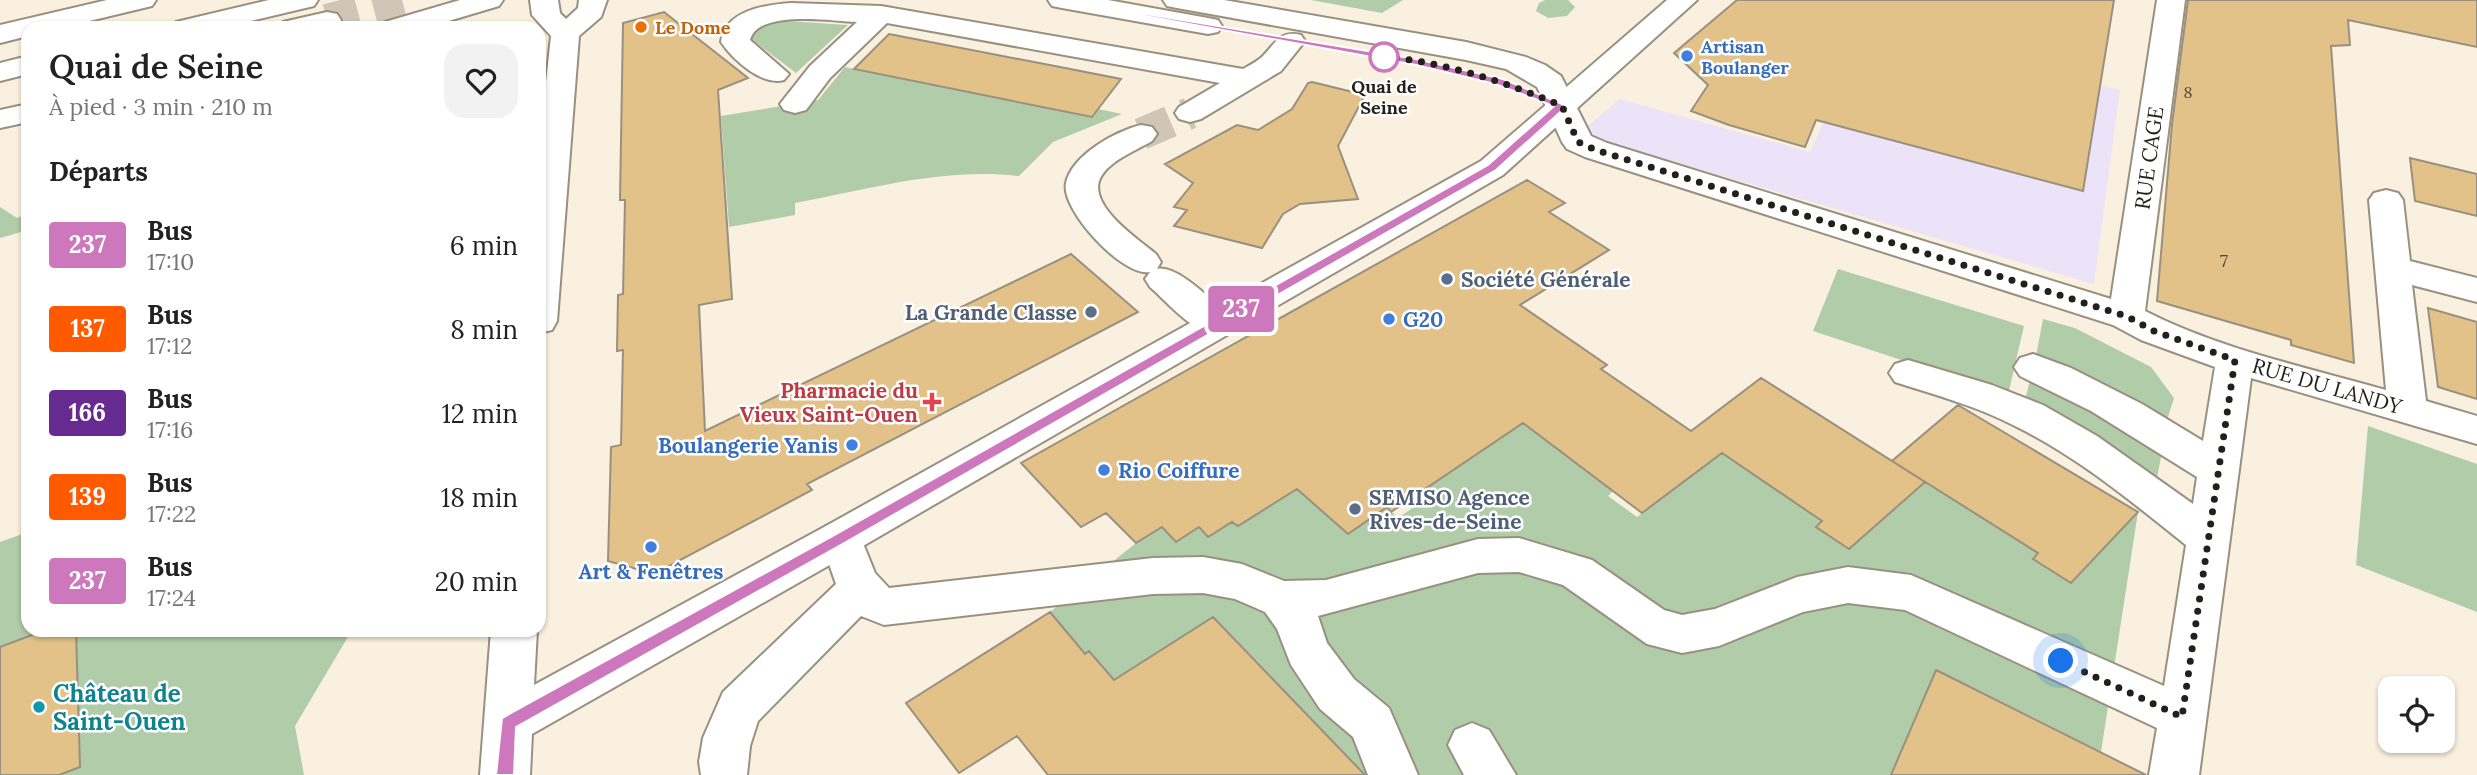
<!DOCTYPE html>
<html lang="fr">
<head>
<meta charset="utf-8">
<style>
  :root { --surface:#fff; --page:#f2f2f2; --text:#222; --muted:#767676 }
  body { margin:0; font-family:Lora,serif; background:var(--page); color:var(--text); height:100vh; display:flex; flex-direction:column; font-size:26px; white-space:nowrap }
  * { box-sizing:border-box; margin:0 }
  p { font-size:23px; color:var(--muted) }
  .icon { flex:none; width:38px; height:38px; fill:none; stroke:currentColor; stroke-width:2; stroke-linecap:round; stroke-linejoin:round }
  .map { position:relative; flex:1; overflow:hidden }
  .side { position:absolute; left:21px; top:21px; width:525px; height:616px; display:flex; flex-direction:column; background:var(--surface); border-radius:21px; box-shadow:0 2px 5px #0004 }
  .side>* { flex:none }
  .badge { padding:0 14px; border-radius:5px; font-size:24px; line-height:46px }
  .fabs { position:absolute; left:2378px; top:676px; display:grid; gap:14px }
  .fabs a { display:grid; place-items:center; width:77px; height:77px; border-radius:14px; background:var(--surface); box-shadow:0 2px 5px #0004; font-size:35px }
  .you { position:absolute; width:35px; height:35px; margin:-18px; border:5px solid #fff; border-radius:50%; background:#1a73e8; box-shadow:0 0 0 10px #1a73e833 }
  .map>.badge { position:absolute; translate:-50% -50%; box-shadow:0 0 0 4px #fff }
  h2 { padding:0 28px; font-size:26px; line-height:63px }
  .round { display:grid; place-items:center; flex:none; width:74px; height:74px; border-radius:21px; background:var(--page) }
  .overview { display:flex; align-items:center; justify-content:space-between; height:119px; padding:0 28px }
  h1 { font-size:33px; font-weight:600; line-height:52px }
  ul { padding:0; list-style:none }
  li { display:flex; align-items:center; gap:21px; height:84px; padding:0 28px }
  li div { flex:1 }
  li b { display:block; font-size:26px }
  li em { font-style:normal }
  li .badge { min-width:77px; font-weight:700; text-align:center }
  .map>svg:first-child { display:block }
  .commercial { fill:#ece3f8 }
  .green { fill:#b1cca8 }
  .building { fill:#e2c289; stroke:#9a9080; stroke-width:2 }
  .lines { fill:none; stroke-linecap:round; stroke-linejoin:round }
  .minor-tunnel { stroke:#cfc6b7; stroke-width:32; stroke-dasharray:32 16; stroke-linecap:butt }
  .major-tunnel { stroke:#cfc6b7; stroke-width:32; stroke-dasharray:32 16; stroke-linecap:butt }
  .minor-casing { stroke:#999080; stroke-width:4 }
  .major-casing { stroke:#999080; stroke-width:4 }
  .minor { fill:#fff; fill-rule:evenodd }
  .major { fill:#fff; fill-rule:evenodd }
  .line { fill:#cd78bd; stroke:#fff; stroke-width:2 }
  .walk { stroke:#231f19; stroke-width:7; stroke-dasharray:0 12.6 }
  .food-dot { fill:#e8710a; stroke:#fff; stroke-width:2.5 }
  .shop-dot { fill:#3f7fe0; stroke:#fff; stroke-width:2.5 }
  .stop-dot { fill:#fff; stroke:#cd78bd; stroke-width:3.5 }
  .service-dot { fill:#5c6f8a; stroke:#fff; stroke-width:2.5 }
  .health-dot { fill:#e0444e; stroke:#fff; stroke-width:2.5 }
  .culture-dot { fill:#0f9aa8; stroke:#fff; stroke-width:2.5 }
  .labels { text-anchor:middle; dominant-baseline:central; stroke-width:5; stroke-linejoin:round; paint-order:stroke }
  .far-number-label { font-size:16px; fill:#534835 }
  .far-food-label { font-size:18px; font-weight:bold; fill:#c56008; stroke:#fff; text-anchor:start }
  .far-shop-label { font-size:18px; font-weight:bold; fill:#366cbe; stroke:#fff; text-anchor:start }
  .far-stop-label { font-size:18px; font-weight:bold; fill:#231f19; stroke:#fff }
  .number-label { font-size:18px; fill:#534835 }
  .street-label { font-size:21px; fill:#231f19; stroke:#fff }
  .service-label { font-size:21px; font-weight:bold; fill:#4e5e75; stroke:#fff; text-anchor:start }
  .shop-label { font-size:21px; font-weight:bold; fill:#366cbe; stroke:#fff; text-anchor:start }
  .health-label { font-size:21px; font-weight:bold; fill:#be3a42; stroke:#fff; text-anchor:end }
  .near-culture-label { font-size:24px; font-weight:bold; fill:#0d838f; stroke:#fff; text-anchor:start }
</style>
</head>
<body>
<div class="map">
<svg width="2477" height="775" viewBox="0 0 2477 775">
  <rect width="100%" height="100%" fill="#faf0df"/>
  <!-- commercial -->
  <path class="commercial" d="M1856,27L2120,90L2094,284L1578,134L1620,99L1810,152L1823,123L1873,135Z"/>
  <!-- green -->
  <path class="green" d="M1311,0H1403L1382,13Z
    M1545,0H1568L1575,7L1567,16L1548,18L1536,11L1539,3Z
    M786,21L848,25L796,73L751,39L758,26Z
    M845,67L1092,117L1098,109L1122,114L1053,142L1019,176C944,167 869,189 795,203V215L729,227L721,116L818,100Z
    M0,207L17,218L28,213V230L0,238Z
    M1838,269L2024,326L2008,395L1813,331Z
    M2043,319L2075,328L2151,367L2174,398L2166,423L2036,356Z
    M2031,376L2163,447L2156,483C2116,447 2073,423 2025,400Z
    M1523,423L1613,491L1608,496L1637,517L1722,453L1822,521L1817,527L1849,549L1925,482L2038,553L2033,559L2072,583L2138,512L2101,752L1936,670L1891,775H1366L1213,617L1157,653L1121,688L1089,652L1085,654L1050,612L1136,543L1162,527L1177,542L1199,527L1208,536L1232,522L1238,526L1261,512L1306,439L1348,533L1387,507L1398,518L1424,500L1418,494Z
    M2368,426L2477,464V612L2356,565Z
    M28,532V630H352L295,726L304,775H0V542Z"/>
  <!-- building -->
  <path class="building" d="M1737,0H2114L2083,191L1816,120L1805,147L1729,125L1691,111L1708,85L1674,53Z
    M2188,0H2477V47L2348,20L2350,45L2331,46L2354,363L2291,345V340L2157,301L2172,124Z
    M664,12L748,78L718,90L732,299L699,305L705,431L1071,254L1138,312L807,484L812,490L654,574L608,561L611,447L621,445L623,350L617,351L618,295L623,294L625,200H620L623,23Z
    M889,34L1060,67L1121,79L1092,117L854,69Z
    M1312,82L1365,95L1338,146L1358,199L1300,204L1283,214L1262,248L1174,226L1187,210L1174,207L1193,183L1165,164L1237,125L1258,130L1292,109L1308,83Z
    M2410,158L2477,174V216L2415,201Z
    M1527,180L1565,203L1549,212L1609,250L1520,305L1607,365L1601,369L1691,431L1761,378L1925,482L1849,549L1816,527L1822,521L1722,453L1642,513L1523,423L1391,512L1387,507L1348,534L1297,489L1238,526L1232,522L1208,537L1199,527L1176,542L1162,527L1136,543L1106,513L1081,527L1021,463Z
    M2428,308L2477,322V399L2438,387Z
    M1958,405L2138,512L2071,583L2033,559L2038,553L1892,461Z
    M1050,612L1085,654L1089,651L1114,680L1213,617L1365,775H1048L1017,736L959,773L906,703Z
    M45,630H76L80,767L59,775H0V647Z
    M1936,670L2146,775H1891Z"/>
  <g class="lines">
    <!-- minor-tunnel -->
    <path class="minor-tunnel" d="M1141,134L1190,113"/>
    <!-- major-tunnel -->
    <path class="major-tunnel" d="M327,20L402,0"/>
    <!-- minor casing -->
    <g class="minor-casing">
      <path id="minor" d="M107,0H156L152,6L60,28H28V36L0,43V25Z
        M1048,0H1108L1208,18L1218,20L1222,26L1218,32L1208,34L1062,8L1052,6Z
        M1163,0H1224L1466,42L1526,57L1545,65L1561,76L1591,136L1607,143L2111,299L2157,0H2185L2145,311C2219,349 2306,367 2386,390L2369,200L2374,193L2386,190L2398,193L2403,200L2410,261L2477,278V302L2412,285L2426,401L2477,416V444L2251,378L2199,775H2149L2157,728L1905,610L1848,603L1803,612L1719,646L1682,653L1647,644L1563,585L1519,572L1478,573L1318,616L1327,643L1354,679L1389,708L1418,775H1368L1353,737L1320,709L1291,665L1277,629L1265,612L1235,599L1203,593L1153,594L884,625L861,616L758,721L750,746L747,775H701L699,762L703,738L723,692L836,584L820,538L826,526L841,521L856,526L875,573L889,588L1153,558L1203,557L1242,564L1284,581L1326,580L1478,539L1519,538L1592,560L1664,610L1682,615L1715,609L1797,577L1848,567L1911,575L2164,686L2186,545C2132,502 2078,457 2015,426C1977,406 1935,395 1895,382L1889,373L1895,364L1908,360L1992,385L2043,405L2097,436L2193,504L2197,477L2091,411L2020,376L2014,367L2020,358L2033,354L2071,368L2142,404L2203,441L2215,367L2141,340L2113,325L1585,157L1567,149L1562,142L1537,87L1506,69L1466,60L1177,8L1167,6Z
        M791,3L881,6L1243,69C1250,65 1258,61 1263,56C1276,42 1281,30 1301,35L1305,41L1281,71L1201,119L1190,122L1179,119L1175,113L1179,107L1220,83L887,23L830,78L806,110L795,113L784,110L780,104L810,66L857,22C832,21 758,9 750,40L789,74L784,80C762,86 733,60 721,42C725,10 765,5 791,3Z
        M1141,125L1152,127L1157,134L1152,141C1137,150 1113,159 1102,175C1083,203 1138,239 1156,254L1161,262L1157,269C1177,264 1213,302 1229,315L1234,324L1229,333C1198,341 1172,306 1150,287L1145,279L1150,272C1124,278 1060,210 1066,183C1072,155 1116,131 1141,125Z
        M1472,723L1489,730L1516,775H1464L1448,745L1455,730Z"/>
    </g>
    <!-- major casing -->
    <g class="major-casing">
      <path id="major" d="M269,0H318L314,6L221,28H172L176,22Z
        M460,0H503L499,6L425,28H381L385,22Z
        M530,0H558L560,13L566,19L578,8L579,0H607L601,17L579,36L557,321L552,330L539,333V147L551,36L532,15Z
        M1667,0H1697L1503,175L856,550L532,734L530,775H480L491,630H537L534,685L826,526L1481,161Z
        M327,12L337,14L341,20L337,26L279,28L283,22Z
        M28,56V74L0,81V63Z
        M28,104V122L0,128V110Z"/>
    </g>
    <!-- minor -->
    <use href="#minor" class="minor"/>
    <!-- major -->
    <use href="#major" class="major"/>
  </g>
  <!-- line -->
  <path class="line" d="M1057,0H1062L1416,59L1503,79L1567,106L1496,170L846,542L516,727L514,775H496L502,718L836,534L1488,165L1554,106L1495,84L1416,65Z"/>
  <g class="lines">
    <!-- walk -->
    <path class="walk" d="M1384,57C1445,62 1506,82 1562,106L1578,142L1596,150L2126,316L2154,331L2235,360L2182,717L2061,661"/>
  </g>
  <!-- markers -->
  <circle class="food-dot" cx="641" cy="27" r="7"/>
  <g class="shop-dot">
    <circle cx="1687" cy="56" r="7"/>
    <circle cx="1389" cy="319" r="7"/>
    <circle cx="852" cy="445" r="7"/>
    <circle cx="1104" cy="470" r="7"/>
    <circle cx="651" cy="547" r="7"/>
  </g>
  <circle class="stop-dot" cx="1384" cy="57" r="14"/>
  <g class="service-dot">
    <circle cx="1447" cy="279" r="7"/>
    <circle cx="1091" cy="312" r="7"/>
    <circle cx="1355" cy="509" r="7"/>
  </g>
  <path class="health-dot" d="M928.5 391.5h7v7h7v7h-7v7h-7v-7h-7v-7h7z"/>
  <circle class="culture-dot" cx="39" cy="707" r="7"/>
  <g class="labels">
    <!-- far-number labels -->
    <g class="far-number-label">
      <text x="2188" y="92">8</text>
    </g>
    <!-- far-food labels -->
    <g class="far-food-label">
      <text x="655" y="27">Le Dome</text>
    </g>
    <!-- far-shop labels -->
    <g class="far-shop-label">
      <text x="1701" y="46">Artisan<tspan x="1701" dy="21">Boulanger</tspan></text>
    </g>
    <!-- far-stop labels -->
    <g class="far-stop-label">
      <text x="1384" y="86">Quai de<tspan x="1384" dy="21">Seine</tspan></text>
    </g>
    <!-- number labels -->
    <g class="number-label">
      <text x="2224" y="260">7</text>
    </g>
    <!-- street labels -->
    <g class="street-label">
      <text transform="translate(2149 158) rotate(-82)">RUE CAGE</text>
      <text transform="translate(2327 386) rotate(16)">RUE DU LANDY</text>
    </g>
    <!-- service labels -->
    <g class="service-label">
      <text x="1461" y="279">Société Générale</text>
      <text x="1077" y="312" text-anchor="end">La Grande Classe</text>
      <text x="1369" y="497">SEMISO Agence<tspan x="1369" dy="24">Rives-de-Seine</tspan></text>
    </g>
    <!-- shop labels -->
    <g class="shop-label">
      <text x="1403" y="319">G20</text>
      <text x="838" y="445" text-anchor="end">Boulangerie Yanis</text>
      <text x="1118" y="470">Rio Coiffure</text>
      <text x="651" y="571" text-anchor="middle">Art &amp; Fenêtres</text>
    </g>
    <!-- health labels -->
    <g class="health-label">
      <text x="918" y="390">Pharmacie du<tspan x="918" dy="24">Vieux Saint-Ouen</tspan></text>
    </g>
    <!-- near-culture labels -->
    <g class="near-culture-label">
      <text x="53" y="693">Château de<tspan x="53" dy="28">Saint-Ouen</tspan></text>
    </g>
  </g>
</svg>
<div class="fabs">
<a><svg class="icon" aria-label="locate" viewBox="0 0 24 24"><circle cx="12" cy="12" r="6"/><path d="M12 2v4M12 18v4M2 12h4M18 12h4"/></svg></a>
</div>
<div class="you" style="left:2061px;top:661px"></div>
<b class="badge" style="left:1241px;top:309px;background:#cd78bd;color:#fff">237</b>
<section class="side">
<div class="overview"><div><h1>Quai de Seine</h1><p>À pied · 3 min · 210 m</p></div><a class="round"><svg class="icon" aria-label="heart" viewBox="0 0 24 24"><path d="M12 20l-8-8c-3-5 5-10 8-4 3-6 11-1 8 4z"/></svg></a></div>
<h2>Départs</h2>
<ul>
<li><span class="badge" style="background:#cd78bd;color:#fff">237</span><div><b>Bus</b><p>17:10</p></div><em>6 min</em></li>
<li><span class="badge" style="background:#ff5a00;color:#fff">137</span><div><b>Bus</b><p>17:12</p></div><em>8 min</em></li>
<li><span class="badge" style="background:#652b91;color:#fff">166</span><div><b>Bus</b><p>17:16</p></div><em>12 min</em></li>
<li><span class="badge" style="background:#ff5a00;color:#fff">139</span><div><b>Bus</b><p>17:22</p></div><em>18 min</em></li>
<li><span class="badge" style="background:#cd78bd;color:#fff">237</span><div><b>Bus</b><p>17:24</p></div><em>20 min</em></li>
</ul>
</section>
</div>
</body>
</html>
